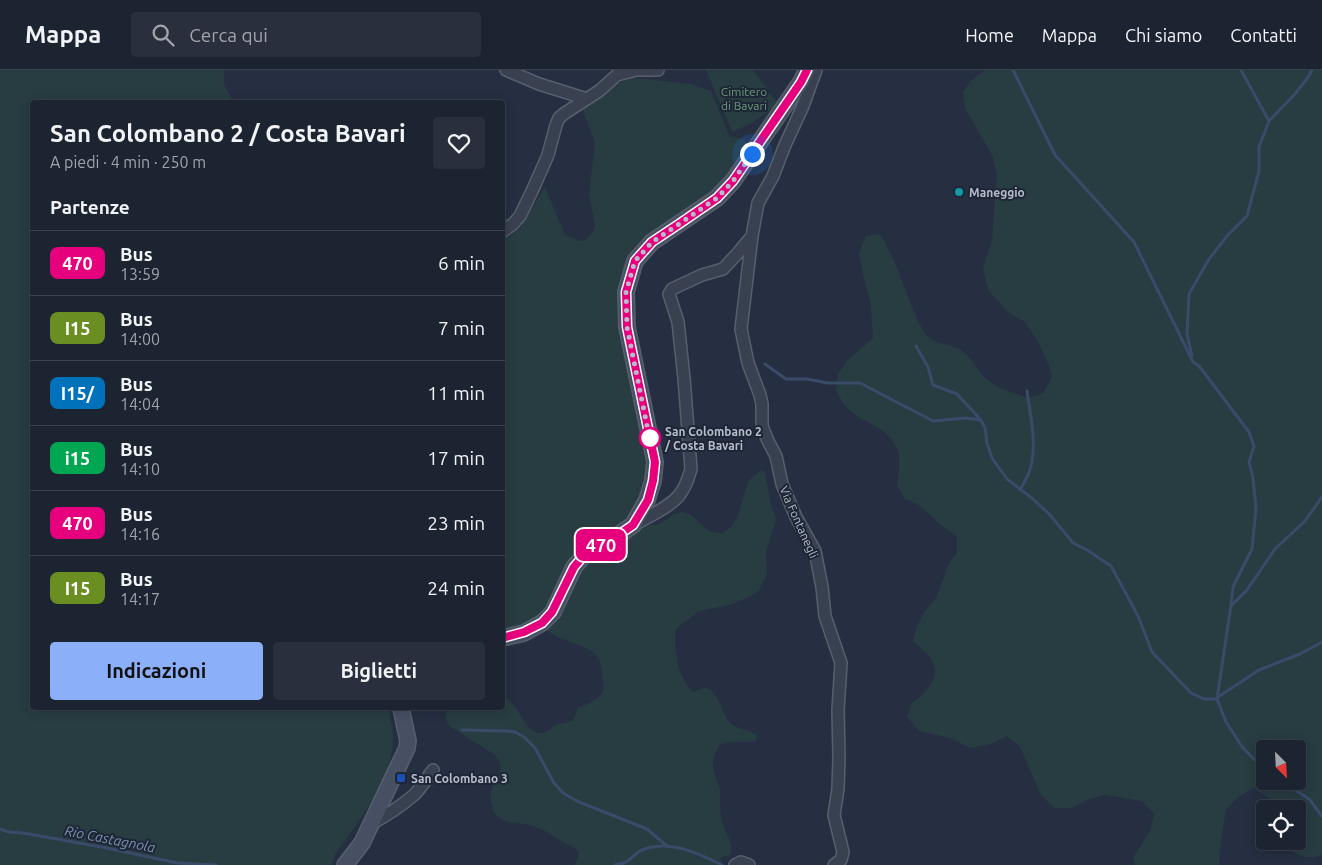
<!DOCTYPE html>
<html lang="it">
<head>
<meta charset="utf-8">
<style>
  :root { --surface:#1c2331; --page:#292f3d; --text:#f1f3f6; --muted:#a0a4ab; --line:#3a404d; --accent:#8caffa }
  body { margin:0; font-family:Ubuntu,sans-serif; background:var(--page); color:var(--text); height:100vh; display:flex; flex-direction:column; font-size:19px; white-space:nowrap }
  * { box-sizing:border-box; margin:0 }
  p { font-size:16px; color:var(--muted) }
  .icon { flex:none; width:28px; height:28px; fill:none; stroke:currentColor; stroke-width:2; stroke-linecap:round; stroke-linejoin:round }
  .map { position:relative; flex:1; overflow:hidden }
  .side { position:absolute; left:30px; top:30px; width:475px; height:610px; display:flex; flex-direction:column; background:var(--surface); border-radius:5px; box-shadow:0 2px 12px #0003,0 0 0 1px var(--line) }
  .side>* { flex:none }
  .badge { padding:0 10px; border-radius:8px; font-size:18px; line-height:32px }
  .needle { width:32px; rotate:156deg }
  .controls { position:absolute; left:1256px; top:670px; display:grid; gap:10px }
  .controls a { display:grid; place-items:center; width:50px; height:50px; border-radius:5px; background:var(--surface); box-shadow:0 2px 12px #0003,0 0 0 1px var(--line); font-size:25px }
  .you { position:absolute; width:25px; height:25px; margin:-12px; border:4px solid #fff; border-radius:50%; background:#1a73e8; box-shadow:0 0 0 8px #1a73e833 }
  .map>.badge { position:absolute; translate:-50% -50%; box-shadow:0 0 0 2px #fff }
  h2 { padding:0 20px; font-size:19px; line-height:45px }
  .round { display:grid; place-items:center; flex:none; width:52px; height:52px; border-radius:5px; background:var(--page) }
  .headline { display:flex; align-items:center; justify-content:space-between; height:85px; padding:0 20px }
  h1 { font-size:24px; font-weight:700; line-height:38px }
  .cta { display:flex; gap:10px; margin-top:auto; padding:10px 20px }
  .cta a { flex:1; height:58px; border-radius:5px; background:var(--accent); color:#111; font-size:20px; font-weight:700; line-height:58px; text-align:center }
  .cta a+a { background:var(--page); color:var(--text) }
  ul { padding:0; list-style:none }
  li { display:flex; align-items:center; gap:15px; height:65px; padding:0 20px; border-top:1px solid var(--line) }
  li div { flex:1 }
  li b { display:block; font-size:19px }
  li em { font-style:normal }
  li .badge { min-width:55px; font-weight:700; text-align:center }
  header { display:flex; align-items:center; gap:30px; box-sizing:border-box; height:70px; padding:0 25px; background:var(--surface); border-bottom:1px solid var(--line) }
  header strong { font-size:24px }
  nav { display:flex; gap:28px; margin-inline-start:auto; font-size:18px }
  .search { width:350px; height:45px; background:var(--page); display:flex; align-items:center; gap:12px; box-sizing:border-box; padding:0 18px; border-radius:5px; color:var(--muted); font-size:19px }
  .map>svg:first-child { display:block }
  .green { fill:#273d42; fill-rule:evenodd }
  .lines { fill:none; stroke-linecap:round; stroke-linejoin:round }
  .stream { stroke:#3a4b6a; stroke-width:3 }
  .street-casing { stroke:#575f6e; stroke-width:14 }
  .secondary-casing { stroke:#575f6e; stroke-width:18 }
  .street { stroke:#394150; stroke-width:11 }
  .secondary { stroke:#475063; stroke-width:15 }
  .line-casing { stroke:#fff; stroke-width:11 }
  .line { stroke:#e6007e; stroke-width:8 }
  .walk { stroke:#b6bccb; stroke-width:5; stroke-dasharray:0 9 }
  .culture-dot { fill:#0f9aa8; stroke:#1e2636; stroke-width:2 }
  .stop-dot { fill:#fff; stroke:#e6007e; stroke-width:2.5 }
  .transit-dot { fill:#1a4fb4; stroke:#1e2636; stroke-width:2 }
  .labels { text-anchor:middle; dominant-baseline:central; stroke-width:4; stroke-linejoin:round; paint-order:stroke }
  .park-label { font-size:12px; fill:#6c9c7b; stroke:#1e2636 }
  .poi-label { font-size:12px; font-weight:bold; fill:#b6bccb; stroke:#1e2636; text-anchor:start }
  .stop-label { font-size:12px; font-weight:bold; fill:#b6bccb; stroke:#1e2636; text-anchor:start }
  .street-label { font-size:12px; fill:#b6bccb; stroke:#1e2636 }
  .water-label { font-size:14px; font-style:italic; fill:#7c90b2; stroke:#1e2636 }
</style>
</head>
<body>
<header>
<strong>Mappa</strong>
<div class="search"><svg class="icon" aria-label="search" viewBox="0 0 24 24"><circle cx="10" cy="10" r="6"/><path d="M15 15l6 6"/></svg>Cerca qui</div>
<nav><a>Home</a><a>Mappa</a><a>Chi siamo</a><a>Contatti</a></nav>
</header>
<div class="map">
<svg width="1322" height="795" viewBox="0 0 1322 795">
  <rect width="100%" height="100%" fill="#252f41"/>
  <!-- green -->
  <path class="green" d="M0,0H224V15L234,32H32V638H389C390,647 392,656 393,665C394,682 386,707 379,722L336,783L331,795H0Z
    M706,0H753L779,35L748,55L732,62Z
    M985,0H1322V785C1305,791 1292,784 1281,771H1298V739H1268L1269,728L1254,718L1238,727L1226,740L1221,770L1219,795H1135L1133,788L1150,761L1154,744L1142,731L1104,725L1087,730L1072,738H1054L1041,725L1020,677L1007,666L991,674L970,678L953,669L919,661L907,647C909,643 910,636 913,632C913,632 919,628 919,628C945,603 937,591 913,571L917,556L925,541L936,528L948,496L957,482V466L943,457L919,435L905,429L897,415L899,399V383L891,368L879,358L858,347L844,335L836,320L838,304L848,290L873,268L871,235L862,200L859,182L866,166L880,164C899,194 906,228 922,259C932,276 947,272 961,280C973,288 978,303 989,311C1000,320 1015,323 1028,328L1043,323L1052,307L1050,298L1039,273L1025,252L1008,242L988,220L983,198L992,170L997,103L992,85L965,38L963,22L972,10ZM1265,679H1298V711H1265Z
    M631,7L690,14L711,21L730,67L745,69L747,75L724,111L704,132L659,161L634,180L623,204L618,239L647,403L642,428L634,443L621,455L596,466L569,490L549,532L530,553L512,559L502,560V232L505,225L502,219V172L520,158L545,117L565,165L580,171L586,170L593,162L595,156L589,124L595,73L583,40L605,21Z
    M761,400L765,402L771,435L775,445L776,450L766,482L767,504L759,520L755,524L730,535L704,540L698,542L678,557L675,562V574L678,597L685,612L691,621L695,622C717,606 720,644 731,654C737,659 748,659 757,665L756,671C746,673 730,670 722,674C718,676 717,680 715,684C709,697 717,707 720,720C721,730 719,741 722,751C725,763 733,771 731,784L720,788L723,795H575L578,788L579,782C574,777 569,775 563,772C554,767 546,760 536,757C517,750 509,758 493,742C492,735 490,728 491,722C495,707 508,700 495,685L451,657C445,651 443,644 450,638H502L503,622C506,628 511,632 515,637C522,646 529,665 543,663C548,662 552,657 556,655C562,652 571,654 574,648C576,644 576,640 578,637C587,635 605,627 604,616C604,612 602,608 602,604C601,596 601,589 594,583C580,573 561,571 548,561C560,543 567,522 578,503C589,483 626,465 646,456C650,454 653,456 657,455C665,452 672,443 681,442C699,442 700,465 723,463L732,456L738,446L748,411Z"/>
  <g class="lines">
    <!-- stream -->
    <path class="stream" d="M1013,0L1055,85L1134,172L1193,292L1199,296L1249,362L1254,376L1249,392L1253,408L1256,438L1252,479L1233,517L1231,535L1217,629L1226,652L1243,678L1265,700
      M1241,0L1269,51
      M916,276L928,297L933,315L957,324L981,350L985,358L987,373L992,388L1007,409L1033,429L1051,446L1073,473L1087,480L1111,496L1138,546L1152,582L1191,623L1204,629H1217
      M1192,286L1187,264L1189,224L1209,189L1227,166L1247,146L1259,101V77L1269,51L1295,24L1309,6L1312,0
      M765,294L786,309H807L828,313H860L933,351L966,348L981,350
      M1020,420C1025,411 1031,402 1032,391C1036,368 1030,344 1027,321
      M1232,535L1247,520L1275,479L1305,451L1322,427
      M1218,627L1259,600L1300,584L1322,572
      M462,660L507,661L515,662L524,667L535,678L554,713L563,723L579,732L647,759L667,776
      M1282,711L1309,729L1322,746
      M0,759L9,762L23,763L107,778L177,793L216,795
      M615,795C618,794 623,794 626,792C632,788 636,783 642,780C669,769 698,783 722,795"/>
    <!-- street casing -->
    <g class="street-casing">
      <path id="street" d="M506,0L539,14L587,29
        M816,0L803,36L785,75L773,106L758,133L752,166L741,259L748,293L760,325L762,334V356L768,371L776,386L782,414L796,447L815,481L822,517L825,546L841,593L838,640L839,688L838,719L834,745L843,782L841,790L834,795
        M502,162L513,154L520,146L533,119L548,85L556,55L559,48L565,43L599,21L617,5L636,0H658
        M633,455C646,448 675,435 682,421C687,414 689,406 691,399L684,308L678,252L669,224L672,219L702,205L723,199L737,184L752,166
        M371,754C386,746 401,736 414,725C421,718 427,708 433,700
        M735,795L741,792L749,795"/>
    </g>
    <!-- secondary casing -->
    <g class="secondary-casing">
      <path id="secondary" d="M502,568L524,563L542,553L553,542L574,497L586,483L617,466L633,455L647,430L653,411L655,392L627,257L626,222L635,191L652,172L717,128L733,111L801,12L807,0
        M345,795L362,773L407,678L408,671L401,638"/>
    </g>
    <!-- street -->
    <use href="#street" class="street"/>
    <!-- secondary -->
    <use href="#secondary" class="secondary"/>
  </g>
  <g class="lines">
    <!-- line casing -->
    <g class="line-casing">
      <path id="line" d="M502,568L524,562L542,553L552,542L574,497L586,483L617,466L633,455L648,430L653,411L655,392L627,257L626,222L635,191L652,172L679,154L717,128L733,111L801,12L807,0"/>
    </g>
    <!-- line -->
    <use href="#line" class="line"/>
    <!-- walk -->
    <path class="walk" d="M650,368L651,375L627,257L626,222L635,191L652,172L679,154L717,128L733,111L752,84"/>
  </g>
  <!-- markers -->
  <circle class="culture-dot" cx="959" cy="122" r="5"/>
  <circle class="stop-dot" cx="650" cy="368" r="10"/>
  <rect class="transit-dot" x="396" y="703" width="10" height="10" rx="2.5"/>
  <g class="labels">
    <!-- park labels -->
    <g class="park-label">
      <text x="744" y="21">Cimitero<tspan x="744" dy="14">di Bavari</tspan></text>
    </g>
    <!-- poi labels -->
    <g class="poi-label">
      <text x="969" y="122">Maneggio</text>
      <text x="411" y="708">San Colombano 3</text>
    </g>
    <!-- stop labels -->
    <g class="stop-label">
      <text x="665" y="361">San Colombano 2<tspan x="665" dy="14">/ Costa Bavari</tspan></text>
    </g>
    <!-- street labels -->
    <g class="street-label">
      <text transform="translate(799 452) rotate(66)">Via Fontanegli</text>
    </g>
    <!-- water labels -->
    <g class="water-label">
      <text transform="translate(110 769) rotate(11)">Rio Castagnola</text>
    </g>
  </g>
</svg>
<div class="controls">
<a><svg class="needle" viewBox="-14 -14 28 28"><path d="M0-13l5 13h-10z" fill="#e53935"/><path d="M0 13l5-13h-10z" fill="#a0a4ab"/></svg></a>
<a><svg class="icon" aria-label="locate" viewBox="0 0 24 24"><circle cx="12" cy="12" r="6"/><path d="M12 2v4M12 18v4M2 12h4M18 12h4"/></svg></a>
</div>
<div class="you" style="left:752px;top:84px"></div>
<b class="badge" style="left:601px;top:475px;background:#e6007e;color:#fff">470</b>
<section class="side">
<div class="headline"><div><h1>San Colombano 2 / Costa Bavari</h1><p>A piedi · 4 min · 250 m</p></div><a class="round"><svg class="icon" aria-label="heart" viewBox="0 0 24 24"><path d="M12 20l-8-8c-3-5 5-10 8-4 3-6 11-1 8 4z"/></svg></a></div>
<h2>Partenze</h2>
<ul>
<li><span class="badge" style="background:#e6007e;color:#fff">470</span><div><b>Bus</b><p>13:59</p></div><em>6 min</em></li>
<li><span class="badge" style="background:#6b8e23;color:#fff">I15</span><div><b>Bus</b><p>14:00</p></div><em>7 min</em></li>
<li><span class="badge" style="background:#0072bc;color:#fff">I15/</span><div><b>Bus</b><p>14:04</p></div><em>11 min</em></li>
<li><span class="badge" style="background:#00a651;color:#fff">i15</span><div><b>Bus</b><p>14:10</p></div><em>17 min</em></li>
<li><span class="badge" style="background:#e6007e;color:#fff">470</span><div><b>Bus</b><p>14:16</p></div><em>23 min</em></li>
<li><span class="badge" style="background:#6b8e23;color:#fff">I15</span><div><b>Bus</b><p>14:17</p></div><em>24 min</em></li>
</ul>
<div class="cta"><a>Indicazioni</a><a>Biglietti</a></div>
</section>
</div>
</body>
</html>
